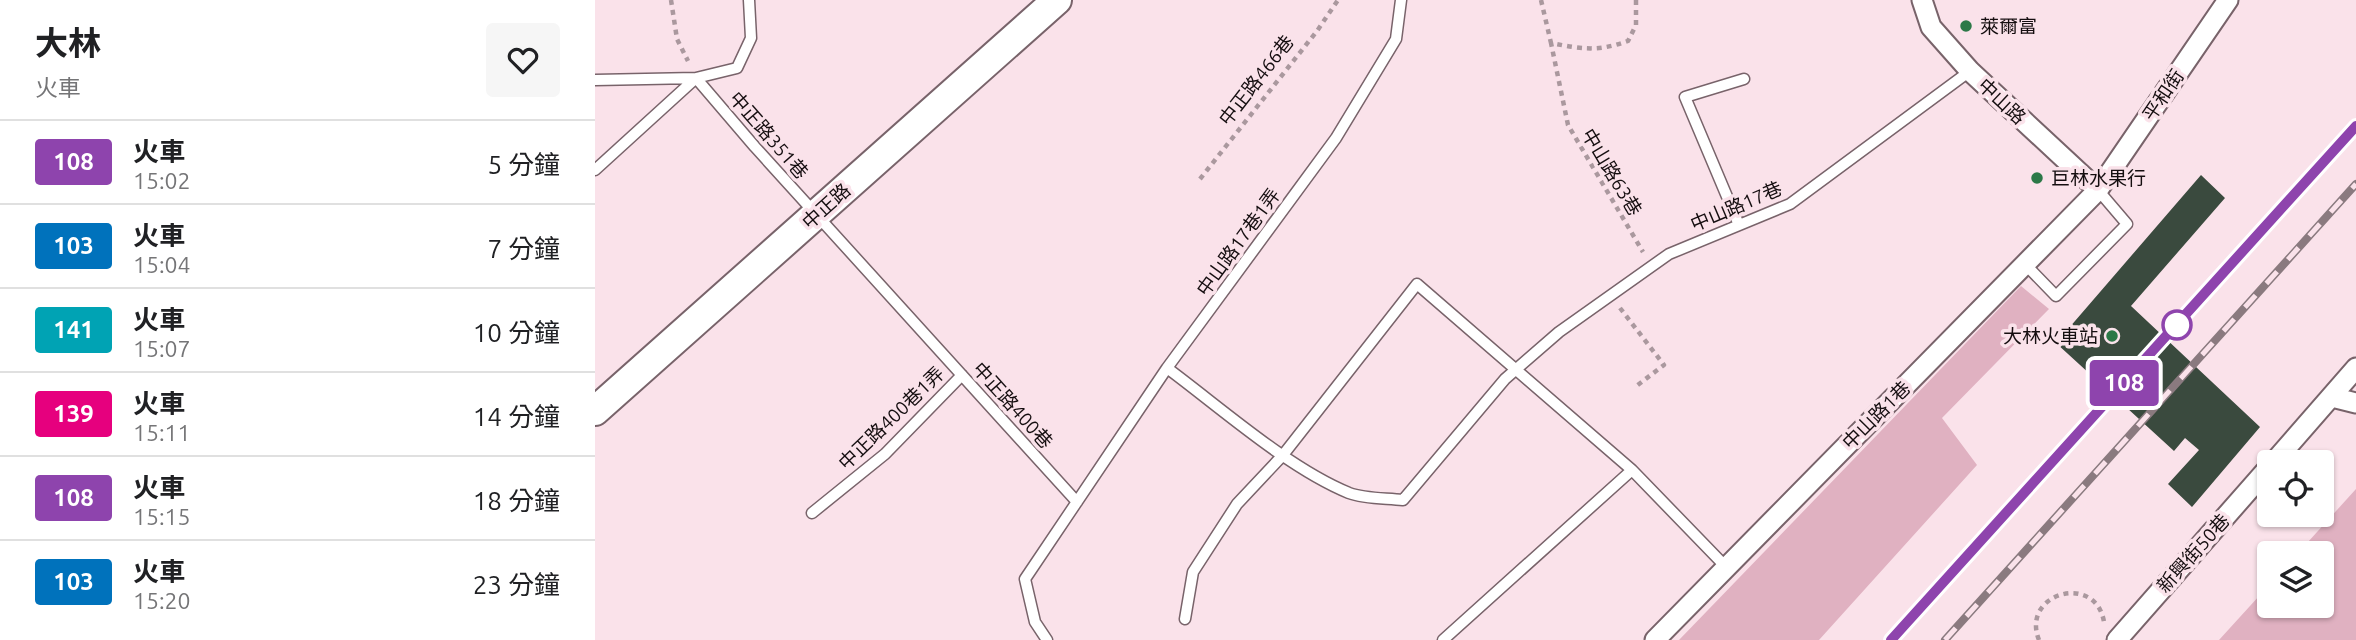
<!DOCTYPE html>
<html lang="zh-TW">
<head>
<meta charset="utf-8">
<style>
  :root { --surface:#fff; --page:#f6f6f6; --text:#202124; --muted:#757577; --line:#e0e0e0 }
  body { margin:0; font-family:Ubuntu,"Noto Sans TC",sans-serif; background:var(--page); color:var(--text); height:100vh; display:flex; flex-direction:column; font-size:26px; white-space:nowrap }
  * { box-sizing:border-box; margin:0 }
  p { font-size:23px; color:var(--muted) }
  .icon { flex:none; width:38px; height:38px; fill:none; stroke:currentColor; stroke-width:2; stroke-linecap:round; stroke-linejoin:round }
  .map { position:relative; flex:1; overflow:hidden }
  .side { display:flex; flex-direction:column; background:var(--surface); width:595px }
  .side>* { flex:none }
  .badge { padding:0 14px; border-radius:5px; font-size:24px; line-height:46px }
  .buttons { position:absolute; left:1662px; top:450px; display:grid; gap:14px }
  .buttons a { display:grid; place-items:center; width:77px; height:77px; border-radius:7px; background:var(--surface); box-shadow:0 2px 5px #0004; font-size:35px }
  .map>.badge { position:absolute; translate:-50% -50%; box-shadow:0 0 0 4px #fff }
  .round { display:grid; place-items:center; flex:none; width:74px; height:74px; border-radius:7px; background:var(--page) }
  .overview { display:flex; align-items:center; justify-content:space-between; height:119px; padding:0 35px }
  h1 { font-size:33px; font-weight:700; line-height:52px }
  ul { padding:0; list-style:none }
  li { display:flex; align-items:center; gap:21px; height:84px; padding:0 35px; border-top:2px solid var(--line) }
  li div { flex:1 }
  li b { display:block; font-size:26px }
  li em { font-style:normal }
  li .badge { min-width:77px; font-weight:700; text-align:center }
  main { display:flex; flex:1; min-height:0 }
  .map>svg:first-child { display:block }
  .green { fill:#e0b1c1 }
  .building { fill:#3a4a3e }
  .lines { fill:none; stroke-linecap:round; stroke-linejoin:round }
  .lane-casing { stroke:#78636a; stroke-width:13 }
  .street-casing { stroke:#78636a; stroke-width:23 }
  .secondary-casing { stroke:#78636a; stroke-width:32 }
  .path { stroke:#aa989e; stroke-width:4.5; stroke-dasharray:5 5; stroke-linecap:butt }
  .lane { stroke:#fff; stroke-width:10 }
  .street { stroke:#fff; stroke-width:19 }
  .secondary { stroke:#fff; stroke-width:28 }
  .rail-casing { stroke:#8a7a7f; stroke-width:8 }
  .rail { stroke:#fae2ea; stroke-width:5; stroke-dasharray:16; stroke-linecap:butt }
  .line-casing { stroke:#fff; stroke-width:16 }
  .line { stroke:#8e44ad; stroke-width:10 }
  .poi-dot { fill:#2c7847; stroke:#fae2ea; stroke-width:2.5 }
  .stop-dot { fill:#fff; stroke:#8e44ad; stroke-width:3.5 }
  .labels { text-anchor:middle; dominant-baseline:central; stroke-width:7; stroke-linejoin:round; paint-order:stroke }
  .poi-label { font-size:19px; fill:#150e10; stroke:#fae2ea; text-anchor:start }
  .street-label { font-size:19px; fill:#150e10; stroke:#fae2ea }
</style>
</head>
<body>
<main>
<section class="side">
<div class="overview"><div><h1>大林</h1><p>火車</p></div><a class="round"><svg class="icon" aria-label="heart" viewBox="0 0 24 24"><path d="M12 20l-8-8c-3-5 5-10 8-4 3-6 11-1 8 4z"/></svg></a></div>
<ul>
<li><span class="badge" style="background:#8e44ad;color:#fff">108</span><div><b>火車</b><p>15:02</p></div><em>5 分鐘</em></li>
<li><span class="badge" style="background:#0072bc;color:#fff">103</span><div><b>火車</b><p>15:04</p></div><em>7 分鐘</em></li>
<li><span class="badge" style="background:#00a3b4;color:#fff">141</span><div><b>火車</b><p>15:07</p></div><em>10 分鐘</em></li>
<li><span class="badge" style="background:#e6007e;color:#fff">139</span><div><b>火車</b><p>15:11</p></div><em>14 分鐘</em></li>
<li><span class="badge" style="background:#8e44ad;color:#fff">108</span><div><b>火車</b><p>15:15</p></div><em>18 分鐘</em></li>
<li><span class="badge" style="background:#0072bc;color:#fff">103</span><div><b>火車</b><p>15:20</p></div><em>23 分鐘</em></li>
</ul>
</section>
<div class="map">
<svg width="1761" height="640" viewBox="0 0 1761 640">
  <rect width="100%" height="100%" fill="#fae2ea"/>
  <!-- green -->
  <path class="green" d="M1426,286L1454,309L1347,418L1382,465L1224,640H1084Z
    M1761,489V640H1624L1675,584V606H1727V553H1703Z"/>
  <!-- building -->
  <path class="building" d="M1606,175L1630,198L1536,306L1665,427L1597,507L1573,484L1604,450L1590,438L1579,451L1461,343Z"/>
  <g class="lines">
    <!-- lane casing -->
    <g class="lane-casing">
      <path id="lane" d="M0,80L101,78L142,68L156,38L154,0
        M0,170L101,78L160,147L482,502
        M1144,225L1090,97L1149,79
        M1430,264L1461,296L1532,224L1503,190
        M572,368C626,408 693,468 754,493C770,499 791,498 808,500L910,379L964,332L1074,254L1195,204L1375,71
        M1037,470L1131,567
        M217,513L290,454L367,375
        M590,619L598,572L642,504L688,455L822,284L1037,470L848,640
        M452,640L440,622L430,579L572,368L741,138L801,39L806,0"/>
    </g>
    <!-- street casing -->
    <g class="street-casing">
      <path id="street" d="M1327,0L1336,27L1375,71L1503,190
        M1737,397L1761,403
        M1679,462L1761,368
        M1060,640L1503,190L1633,0
        M1522,640L1675,466"/>
    </g>
    <!-- secondary casing -->
    <g class="secondary-casing">
      <path id="secondary" d="M0,411L462,0"/>
    </g>
    <!-- path -->
    <path class="path" d="M76,0L82,39L93,61
      M946,0L956,43
      M1041,0V25L1033,41C1002,52 987,49 956,43L973,125L1048,252
      M605,179L722,31L743,0
      M1025,308L1069,365L1040,387
      M1444,640C1425,593 1501,572 1509,622"/>
    <!-- lane -->
    <use href="#lane" class="lane"/>
    <!-- street -->
    <use href="#street" class="street"/>
    <!-- secondary -->
    <use href="#secondary" class="secondary"/>
    <!-- rail casing -->
    <g class="rail-casing">
      <path id="rail" d="M1296,640L1761,126
        M1350,640L1761,184"/>
    </g>
    <!-- rail -->
    <use href="#rail" class="rail"/>
  </g>
  <g class="lines">
    <!-- line casing -->
    <g class="line-casing">
      <path id="line" d="M1296,640L1761,126"/>
    </g>
    <!-- line -->
    <use href="#line" class="line"/>
  </g>
  <!-- markers -->
  <g class="poi-dot">
    <circle cx="1371" cy="26" r="7"/>
    <circle cx="1442" cy="178" r="7"/>
    <circle cx="1517" cy="336" r="7"/>
  </g>
  <circle class="stop-dot" cx="1582" cy="325" r="14"/>
  <g class="labels">
    <!-- poi labels -->
    <g class="poi-label">
      <text x="1385" y="26">萊爾富</text>
      <text x="1456" y="178">巨林水果行</text>
      <text x="1503" y="336" text-anchor="end">大林火車站</text>
    </g>
    <!-- street labels -->
    <g class="street-label">
      <text transform="translate(661 80) rotate(-52)">中正路466巷</text>
      <text transform="translate(1568 95) rotate(-56)">平和街</text>
      <text transform="translate(1407 101) rotate(43)">中山路</text>
      <text transform="translate(174 135) rotate(49)">中正路351巷</text>
      <text transform="translate(1017 172) rotate(59)">中山路63巷</text>
      <text transform="translate(231 206) rotate(-42)">中正路</text>
      <text transform="translate(1141 206) rotate(-23)">中山路17巷</text>
      <text transform="translate(643 242) rotate(-54)">中山路17巷1弄</text>
      <text transform="translate(418 405) rotate(48)">中正路400巷</text>
      <text transform="translate(1281 415) rotate(-45)">中山路1巷</text>
      <text transform="translate(296 418) rotate(-44)">中正路400巷1弄</text>
      <text transform="translate(1598 553) rotate(-48)">新興街50巷</text>
    </g>
  </g>
</svg>
<div class="buttons">
<a><svg class="icon" aria-label="locate" viewBox="0 0 24 24"><circle cx="12" cy="12" r="6"/><path d="M12 2v4M12 18v4M2 12h4M18 12h4"/></svg></a>
<a><svg class="icon" aria-label="layers" viewBox="0 0 24 24"><path d="M12 4l9 5-9 5-9-5zM3 14l9 5 9-5"/></svg></a>
</div>
<b class="badge" style="left:1529px;top:383px;background:#8e44ad;color:#fff">108</b>
</div>
</main>
</body>
</html>
